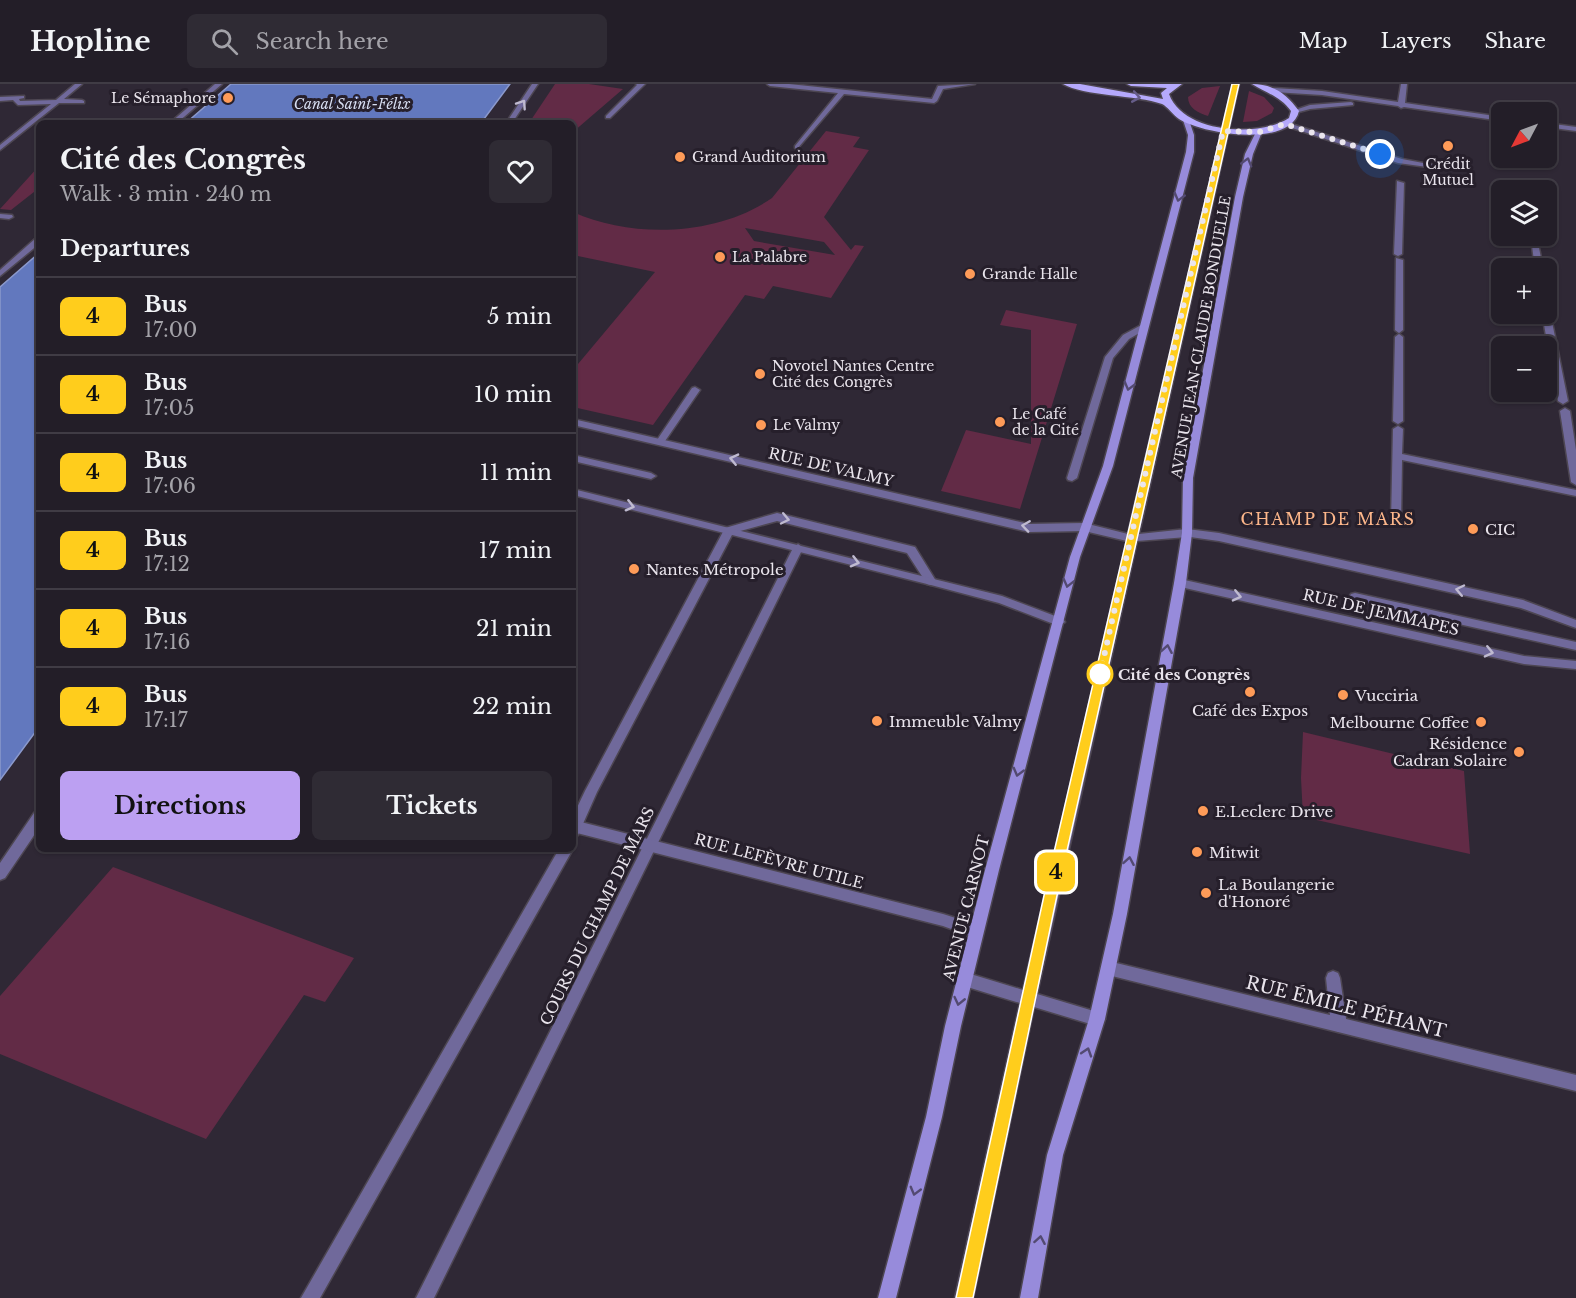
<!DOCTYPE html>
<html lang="en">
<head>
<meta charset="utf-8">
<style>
  :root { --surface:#231e28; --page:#2f2b34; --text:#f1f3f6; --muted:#a3a2a8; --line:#403c45; --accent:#bca0f2 }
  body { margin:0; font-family:"Libre Baskerville",serif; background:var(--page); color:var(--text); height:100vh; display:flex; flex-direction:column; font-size:22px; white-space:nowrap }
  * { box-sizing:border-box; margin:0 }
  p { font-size:20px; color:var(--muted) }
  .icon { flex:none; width:33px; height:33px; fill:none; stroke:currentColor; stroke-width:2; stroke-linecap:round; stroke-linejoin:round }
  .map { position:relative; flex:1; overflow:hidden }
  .panel { position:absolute; left:36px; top:36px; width:540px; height:732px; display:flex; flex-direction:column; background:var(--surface); border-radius:9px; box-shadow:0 2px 4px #0004,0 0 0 2px var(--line) }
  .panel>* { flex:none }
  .badge { padding:0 12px; border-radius:9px; font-size:21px; line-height:39px }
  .needle { width:39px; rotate:229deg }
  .controls { position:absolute; left:1491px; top:18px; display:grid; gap:12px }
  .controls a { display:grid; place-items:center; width:66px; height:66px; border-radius:9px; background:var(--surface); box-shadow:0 2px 4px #0004,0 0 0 2px var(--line); font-size:30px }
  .you { position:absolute; width:30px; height:30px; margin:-15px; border:4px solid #fff; border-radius:50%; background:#1a73e8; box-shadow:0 0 0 9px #1a73e833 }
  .map>.badge { position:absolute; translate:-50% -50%; box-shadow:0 0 0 3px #fff }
  h2 { padding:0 24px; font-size:22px; line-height:54px }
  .round { display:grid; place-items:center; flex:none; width:63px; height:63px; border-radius:9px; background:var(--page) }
  .headline { display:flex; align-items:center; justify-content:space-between; height:102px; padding:0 24px }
  h1 { font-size:28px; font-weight:700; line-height:45px }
  .cta { display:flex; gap:12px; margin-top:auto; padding:12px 24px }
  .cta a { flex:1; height:69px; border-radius:9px; background:var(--accent); color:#111; font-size:24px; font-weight:700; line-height:69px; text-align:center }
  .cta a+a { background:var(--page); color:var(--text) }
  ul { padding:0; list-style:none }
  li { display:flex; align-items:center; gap:18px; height:78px; padding:0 24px; border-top:2px solid var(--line) }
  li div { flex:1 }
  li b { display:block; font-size:22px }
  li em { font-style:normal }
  li .badge { min-width:66px; font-weight:700; text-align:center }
  header { display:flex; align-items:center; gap:36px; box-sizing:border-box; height:84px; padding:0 30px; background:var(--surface); border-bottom:2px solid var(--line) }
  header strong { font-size:28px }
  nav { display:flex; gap:33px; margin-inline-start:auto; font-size:21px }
  .search { width:420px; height:54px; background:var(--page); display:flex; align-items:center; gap:15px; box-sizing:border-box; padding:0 21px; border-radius:9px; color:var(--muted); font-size:22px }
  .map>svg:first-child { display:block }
  .green { fill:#622b46; fill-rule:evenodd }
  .water { fill:#6278be; stroke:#8b99cc; stroke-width:1.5 }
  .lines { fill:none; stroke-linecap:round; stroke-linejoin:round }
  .service-casing { stroke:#4d4652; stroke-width:3 }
  .pedestrian-casing { stroke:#4d4652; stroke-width:3 }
  .minor-casing { stroke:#4d4652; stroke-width:3 }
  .secondary-casing { stroke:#4d4652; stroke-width:3 }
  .primary-casing { stroke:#4d4652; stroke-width:3 }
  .service { fill:#70699b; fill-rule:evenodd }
  .pedestrian { fill:#70699b; fill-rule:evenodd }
  .minor { fill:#70699b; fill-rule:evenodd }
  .secondary { fill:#978bdb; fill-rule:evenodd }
  .primary { fill:#b5a9fc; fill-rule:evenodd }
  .oneway { stroke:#665d89 }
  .oneway2 { stroke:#bfbad0 }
  .oneway3 { stroke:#534a71 }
  .line { fill:#ffcd1c; stroke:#fff; stroke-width:1.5 }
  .walk { stroke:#eae5ed; stroke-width:6; stroke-dasharray:0 10.8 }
  .poi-dot { fill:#fe9b58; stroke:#261f2b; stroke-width:2 }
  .stop-dot { fill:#fff; stroke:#ffcd1c; stroke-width:3 }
  .labels { text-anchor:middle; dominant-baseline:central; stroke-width:6; stroke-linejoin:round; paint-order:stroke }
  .far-poi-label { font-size:14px; fill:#eae5ed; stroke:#261f2b; text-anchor:start }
  .far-water-label { font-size:14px; font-style:italic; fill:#d8dff3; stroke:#261f2b }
  .far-street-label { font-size:14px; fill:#eae5ed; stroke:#261f2b }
  .street-label { font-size:15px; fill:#eae5ed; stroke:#261f2b }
  .poi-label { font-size:15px; fill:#eae5ed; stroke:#261f2b; text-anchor:start }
  .stop-label { font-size:15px; font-weight:bold; fill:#eae5ed; stroke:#261f2b; text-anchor:start }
  .neighbourhood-label { font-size:16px; letter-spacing:1.5px; fill:#fdb78b; stroke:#261f2b }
  .near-street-label { font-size:18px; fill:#eae5ed; stroke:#261f2b }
</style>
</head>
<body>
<header>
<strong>Hopline</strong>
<div class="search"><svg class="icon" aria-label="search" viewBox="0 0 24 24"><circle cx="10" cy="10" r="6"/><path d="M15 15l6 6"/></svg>Search here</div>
<nav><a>Map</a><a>Layers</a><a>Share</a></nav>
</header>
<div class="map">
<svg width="1576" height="1214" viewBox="0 0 1576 1214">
  <rect width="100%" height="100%" fill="#2f2835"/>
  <!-- green -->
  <path class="green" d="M555,0H589L623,5L573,48V39H529Z
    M1220,2L1208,32C1198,29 1188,24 1188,13L1202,4Z
    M1249,7L1264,13L1274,24L1272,29L1257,37L1243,38Z
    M826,47L860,53L853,63L869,66L824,133L851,166L855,161L864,162L831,214L773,202L764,215L745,211L653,341L573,323V286L655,188L573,171V128C633,155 717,152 772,114ZM745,144L824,158L835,171L754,157Z
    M39,82V104L11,126L0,125Z
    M1006,226L1077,240L1020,425L941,407L966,346L1031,360V246L1000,241Z
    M1303,648L1464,687L1470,770L1303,733L1301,694Z
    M113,783L354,874L325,918L304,911L206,1055L0,970V912Z"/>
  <!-- water -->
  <path class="water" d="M231,0H510L481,39H186Z
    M39,169V643L0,696V203Z"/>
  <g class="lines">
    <!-- service casing -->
    <g class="service-casing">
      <path id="service" d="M75,0H82L64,15L82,16L84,17V19H59L0,66V61L51,20L18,21L13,16L0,17V13L24,12V14L19,15L20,17L56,16Z
        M215,0H222L177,39H170Z
        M636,0H645L610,34H606V32L637,1Z
        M767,0H789L932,15L938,2L975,0L943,5L937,17L934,19L844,10L797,65L795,64V62L838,9L770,2Z
        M1233,0H1239L1139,450L1187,445L1192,449L1187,453L1137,457L1037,910L1097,928L1102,930L1105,935L1102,940L1097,942L1034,923L973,1214H955L1020,919L964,902L959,900L957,895L959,890L964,888L1023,906L1127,457L1080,446L1079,443L1084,439L1128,450Z
        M1285,38L1402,75L1439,82L1435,84L1398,79L1283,41L1282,40Z
        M1523,103H1529L1530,106H1523Z
        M0,130L12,131L13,133L9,135L0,134Z
        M36,154H39V160L0,192V186Z
        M1145,239L1148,240V244L1129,255L1113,274L1077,394L1072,397L1068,396L1067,394L1105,273L1123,251Z
        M695,303L700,306L663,360H657V356L692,304Z
        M573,371L651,389L656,392L651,395L573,377Z
        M777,429L915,463L936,497L931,501L927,500L907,469L777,437L733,449L597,708L578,751L573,753V732L585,707L725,444Z
        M1355,509L1576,558V566L1351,516L1349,513L1351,510Z
        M559,765H573L320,1214H301Z
        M1333,887L1338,889L1340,894L1347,941L1344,946L1339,948L1334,946L1331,941L1326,894L1328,889Z"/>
    </g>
    <!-- pedestrian casing -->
    <g class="pedestrian-casing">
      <path id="pedestrian" d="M1397,97L1404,99L1402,170L1398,172L1394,170Z
        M1532,162L1539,164L1543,184H1535Z
        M1396,174L1403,176V246L1399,249L1395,246Z
        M1546,226L1550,228L1568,317L1563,320L1558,317L1542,230H1546Z
        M1399,250L1403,253V337L1398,340L1393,337L1395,253Z
        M1565,324L1570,327L1576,366V401L1571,398L1560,327Z
        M1398,342L1403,345L1402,370L1576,406V412L1402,376L1401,438L1400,441H1392L1391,438L1393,345Z
        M798,460L803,464L434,1214H416L793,464Z"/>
    </g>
    <!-- minor casing -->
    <g class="minor-casing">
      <path id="minor" d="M532,0H538L512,39H506Z
        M1401,0H1407L1405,19L1502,33V37L1404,23L1401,24L1398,22L1322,11L1274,8L1271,6L1274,4L1322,7L1398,18Z
        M1351,18L1353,19V21L1310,25L1295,29L1292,27L1310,21Z
        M1546,39L1576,43V47L1546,43Z
        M573,335L1029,440L1084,439L1089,443L1084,447L1029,448L573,341Z
        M573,405L1002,512L1063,535L1065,538L1059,542L999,519L931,501L573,411Z
        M1187,445L1219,449L1523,516L1576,536V544L1521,524L1219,457L1183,452L1182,449L1183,446Z
        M1180,495L1524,572L1576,577V585L1524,580L1176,502L1174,499L1176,496Z
        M39,727V744L5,794L0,796V779L34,729Z
        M573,736L943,830L981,842L983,847L981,852L976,854L943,842L573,748Z
        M1108,877L1576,991V1007L1108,891L1103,889L1101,884L1103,879Z"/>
    </g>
    <!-- secondary casing -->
    <g class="secondary-casing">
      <path id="secondary" d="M1186,34L1189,36L1194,51V68L1113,382L1080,473L999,786L961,942L942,1033L896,1214H878L926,1033L945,942L985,786L1070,473L1103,382L1186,68L1188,51L1183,36Z
        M1259,46L1262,48L1253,70L1243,113L1193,394L1192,449L1186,499L1127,830L1105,935L1063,1071L1038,1214H1020L1047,1071L1089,935L1113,830L1174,499L1182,449L1183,394L1235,113L1245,70L1256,48Z"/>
    </g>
    <!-- primary casing -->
    <g class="primary-casing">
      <path id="primary" d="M1063,0H1080L1163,15L1161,9L1167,4L1131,2L1127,0H1182L1169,10C1183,49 1258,54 1289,34L1291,27C1280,12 1266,9 1252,0C1273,0 1287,10 1299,27C1291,61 1220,51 1195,42C1190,40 1183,38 1179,35C1173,31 1167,22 1162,20C1137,11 1083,12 1063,0Z"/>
    </g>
    <!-- service -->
    <use href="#service" class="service"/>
    <!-- pedestrian -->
    <use href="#pedestrian" class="pedestrian"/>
    <!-- minor -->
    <use href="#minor" class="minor"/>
    <!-- secondary -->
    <use href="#secondary" class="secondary"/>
    <!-- primary -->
    <use href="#primary" class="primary"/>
  </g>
  <!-- one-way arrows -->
  <defs><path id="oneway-chevron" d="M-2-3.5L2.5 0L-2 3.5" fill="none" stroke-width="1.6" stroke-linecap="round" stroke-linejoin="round" transform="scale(1.5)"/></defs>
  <use class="oneway" href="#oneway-chevron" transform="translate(1136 13) rotate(10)"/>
  <g class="oneway2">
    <use href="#oneway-chevron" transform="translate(522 20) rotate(-56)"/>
    <use href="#oneway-chevron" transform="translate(734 375) rotate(-167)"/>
    <use href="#oneway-chevron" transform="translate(630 422) rotate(14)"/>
    <use href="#oneway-chevron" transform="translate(785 435) rotate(12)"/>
    <use href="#oneway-chevron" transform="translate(1026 442) rotate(-172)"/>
    <use href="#oneway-chevron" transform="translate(855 478) rotate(14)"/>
    <use href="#oneway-chevron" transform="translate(1460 506) rotate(-168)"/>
    <use href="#oneway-chevron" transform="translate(1237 512) rotate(13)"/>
    <use href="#oneway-chevron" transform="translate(1489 568) rotate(13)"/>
  </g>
  <g class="oneway3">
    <use href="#oneway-chevron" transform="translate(1247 78) rotate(-74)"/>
    <use href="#oneway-chevron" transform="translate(1179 113) rotate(105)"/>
    <use href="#oneway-chevron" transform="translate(1129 302) rotate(105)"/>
    <use href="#oneway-chevron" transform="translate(1068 499) rotate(104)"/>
    <use href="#oneway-chevron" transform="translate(1167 565) rotate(-80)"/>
    <use href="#oneway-chevron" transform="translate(1018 688) rotate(105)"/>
    <use href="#oneway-chevron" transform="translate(1129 777) rotate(-80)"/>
    <use href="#oneway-chevron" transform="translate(959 917) rotate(103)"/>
    <use href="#oneway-chevron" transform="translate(1087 968) rotate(-72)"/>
    <use href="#oneway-chevron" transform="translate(915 1107) rotate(105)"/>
    <use href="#oneway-chevron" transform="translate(1040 1156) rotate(-80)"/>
  </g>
  <!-- line -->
  <path class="line" d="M1232,0H1239L1058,807L973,1214H956L1045,807Z"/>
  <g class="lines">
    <!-- walk -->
    <path class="walk" d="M1100,590L1223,47L1259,48L1285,40L1380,70"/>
  </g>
  <!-- markers -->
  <g class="poi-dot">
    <circle cx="228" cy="14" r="6"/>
    <circle cx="1448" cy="62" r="6"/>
    <circle cx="680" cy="73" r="6"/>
    <circle cx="720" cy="173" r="6"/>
    <circle cx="970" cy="190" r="6"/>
    <circle cx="760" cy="290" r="6"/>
    <circle cx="1000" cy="338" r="6"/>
    <circle cx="761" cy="341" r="6"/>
    <circle cx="1473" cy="445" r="6"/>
    <circle cx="634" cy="485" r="6"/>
    <circle cx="1250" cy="608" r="6"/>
    <circle cx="1343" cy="611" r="6"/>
    <circle cx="877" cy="637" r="6"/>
    <circle cx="1481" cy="638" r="6"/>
    <circle cx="1519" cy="668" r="6"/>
    <circle cx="1203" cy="727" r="6"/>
    <circle cx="1197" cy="768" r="6"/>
    <circle cx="1206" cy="809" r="6"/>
  </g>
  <circle class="stop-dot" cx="1100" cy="590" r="12"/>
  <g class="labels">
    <!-- far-poi labels -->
    <g class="far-poi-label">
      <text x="216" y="14" text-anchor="end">Le Sémaphore</text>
      <text x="692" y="73">Grand Auditorium</text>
      <text x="1448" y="80" text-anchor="middle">Crédit<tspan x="1448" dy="16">Mutuel</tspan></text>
      <text x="732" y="173">La Palabre</text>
      <text x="982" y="190">Grande Halle</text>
      <text x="772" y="282">Novotel Nantes Centre<tspan x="772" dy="16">Cité des Congrès</tspan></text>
      <text x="1012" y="330">Le Café<tspan x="1012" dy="16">de la Cité</tspan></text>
      <text x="773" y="341">Le Valmy</text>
    </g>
    <!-- far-water labels -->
    <g class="far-water-label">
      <text x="352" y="20">Canal Saint-Félix</text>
    </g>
    <!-- far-street labels -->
    <g class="far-street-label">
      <text transform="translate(1201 253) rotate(-80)">AVENUE JEAN-CLAUDE BONDUELLE</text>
    </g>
    <!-- street labels -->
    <g class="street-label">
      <text transform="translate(831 383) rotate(13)">RUE DE VALMY</text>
      <text transform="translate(1381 528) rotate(13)">RUE DE JEMMAPES</text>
      <text transform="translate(779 777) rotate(15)">RUE LEFÈVRE UTILE</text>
      <text transform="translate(966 824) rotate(-76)">AVENUE CARNOT</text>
      <text transform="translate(597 832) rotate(-64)">COURS DU CHAMP DE MARS</text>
    </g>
    <!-- poi labels -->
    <g class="poi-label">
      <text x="1485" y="445">CIC</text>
      <text x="646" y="485">Nantes Métropole</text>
      <text x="1355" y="611">Vucciria</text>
      <text x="1250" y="626" text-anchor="middle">Café des Expos</text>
      <text x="889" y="637">Immeuble Valmy</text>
      <text x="1469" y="638" text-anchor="end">Melbourne Coffee</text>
      <text x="1507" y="659" text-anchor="end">Résidence<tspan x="1507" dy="17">Cadran Solaire</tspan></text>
      <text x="1215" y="727">E.Leclerc Drive</text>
      <text x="1209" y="768">Mitwit</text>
      <text x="1218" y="800">La Boulangerie<tspan x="1218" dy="17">d'Honoré</tspan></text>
    </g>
    <!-- stop labels -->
    <g class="stop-label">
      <text x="1118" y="590">Cité des Congrès</text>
    </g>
    <!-- neighbourhood labels -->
    <g class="neighbourhood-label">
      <text x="1328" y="435">CHAMP DE MARS</text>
    </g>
    <!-- near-street labels -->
    <g class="near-street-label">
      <text transform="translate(1346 923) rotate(14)">RUE ÉMILE PÉHANT</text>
    </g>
  </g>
</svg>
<div class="controls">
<a><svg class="needle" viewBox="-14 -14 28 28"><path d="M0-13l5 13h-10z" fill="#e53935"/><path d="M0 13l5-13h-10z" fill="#a3a2a8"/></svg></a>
<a><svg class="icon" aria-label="layers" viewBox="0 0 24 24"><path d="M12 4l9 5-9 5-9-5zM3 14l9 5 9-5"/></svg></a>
<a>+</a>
<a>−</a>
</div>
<div class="you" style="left:1380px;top:70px"></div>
<b class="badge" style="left:1056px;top:788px;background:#ffcd1c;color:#111">4</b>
<section class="panel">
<div class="headline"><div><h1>Cité des Congrès</h1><p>Walk · 3 min · 240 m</p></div><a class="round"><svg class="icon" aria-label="heart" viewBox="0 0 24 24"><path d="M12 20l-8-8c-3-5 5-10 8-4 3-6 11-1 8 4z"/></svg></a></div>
<h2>Departures</h2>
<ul>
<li><span class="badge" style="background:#ffcd1c;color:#111">4</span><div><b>Bus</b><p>17:00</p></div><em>5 min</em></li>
<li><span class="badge" style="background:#ffcd1c;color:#111">4</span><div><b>Bus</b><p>17:05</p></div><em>10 min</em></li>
<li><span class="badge" style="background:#ffcd1c;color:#111">4</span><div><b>Bus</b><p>17:06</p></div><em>11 min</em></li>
<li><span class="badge" style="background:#ffcd1c;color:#111">4</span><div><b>Bus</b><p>17:12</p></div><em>17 min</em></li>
<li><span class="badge" style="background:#ffcd1c;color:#111">4</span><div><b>Bus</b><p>17:16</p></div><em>21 min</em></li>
<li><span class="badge" style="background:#ffcd1c;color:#111">4</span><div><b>Bus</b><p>17:17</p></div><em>22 min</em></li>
</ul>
<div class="cta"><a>Directions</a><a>Tickets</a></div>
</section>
</div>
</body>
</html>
